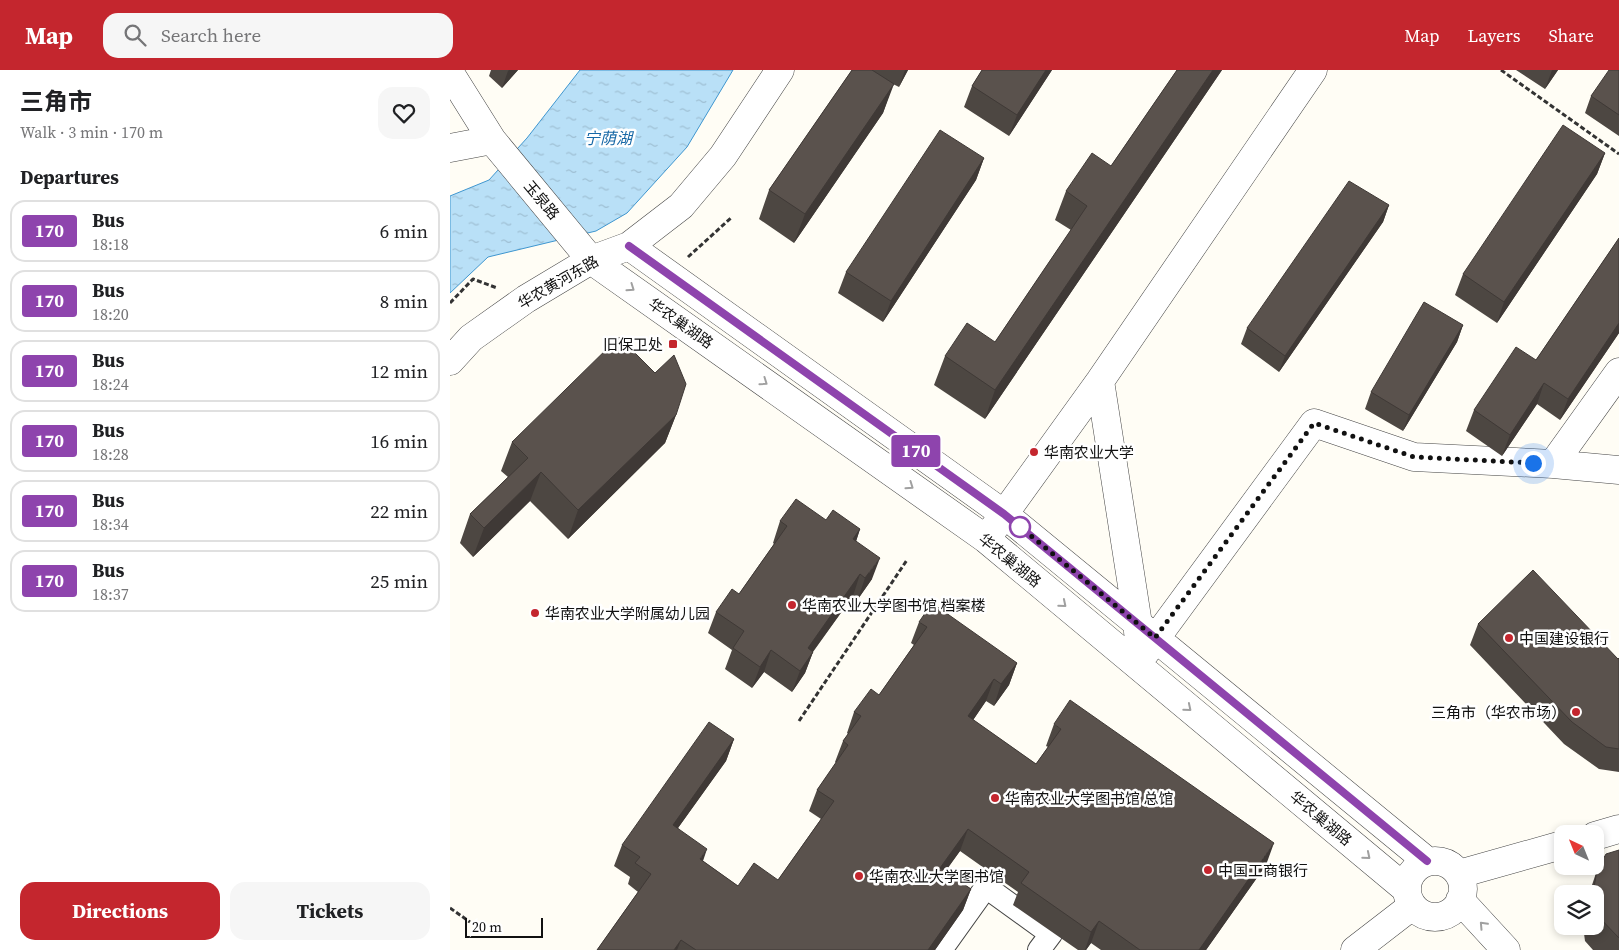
<!DOCTYPE html>
<html lang="en">
<head>
<meta charset="utf-8">
<style>
  :root { --surface:#fff; --page:#f6f6f6; --text:#202124; --muted:#757577; --line:#e0e0e0; --accent:#c4262e }
  body { margin:0; font-family:"Source Serif 4","Noto Sans SC",serif; background:var(--page); color:var(--text); height:100vh; display:flex; flex-direction:column; font-size:19px; white-space:nowrap }
  * { box-sizing:border-box; margin:0 }
  p { font-size:16px; color:var(--muted) }
  .icon { flex:none; width:28px; height:28px; fill:none; stroke:currentColor; stroke-width:2; stroke-linecap:round; stroke-linejoin:round }
  .map { position:relative; flex:1; overflow:hidden }
  .panel { display:flex; flex-direction:column; background:var(--surface); width:450px }
  .panel>* { flex:none }
  .badge { padding:0 10px; border-radius:4px; font-size:18px; line-height:32px }
  .needle { width:32px; rotate:317deg }
  .buttons { position:absolute; left:1104px; top:755px; display:grid; gap:10px }
  .buttons a { display:grid; place-items:center; width:50px; height:50px; border-radius:10px; background:var(--surface); box-shadow:0 2px 8px #0003; font-size:25px }
  .scale { position:absolute; left:15px; bottom:12px; width:78px; box-sizing:border-box; padding-left:5px; border:2px solid #111; border-top:0; font-size:14px; line-height:18px; white-space:nowrap; color:#111; -webkit-text-stroke:4px #fff; paint-order:stroke }
  .you { position:absolute; width:25px; height:25px; margin:-12px; border:4px solid #fff; border-radius:50%; background:#1a73e8; box-shadow:0 0 0 8px #1a73e833 }
  .map>.badge { position:absolute; translate:-50% -50%; box-shadow:0 0 0 2px #fff }
  h2 { padding:0 20px; font-size:19px; line-height:45px }
  .round { display:grid; place-items:center; flex:none; width:52px; height:52px; border-radius:15px; background:var(--page) }
  .headline { display:flex; align-items:center; justify-content:space-between; height:85px; padding:0 20px }
  h1 { font-size:24px; font-weight:700; line-height:38px }
  .action { display:flex; gap:10px; margin-top:auto; padding:10px 20px }
  .action a { flex:1; height:58px; border-radius:15px; background:var(--accent); color:#fff; font-size:20px; font-weight:700; line-height:58px; text-align:center }
  .action a+a { background:var(--page); color:var(--text) }
  ul { padding:0; list-style:none }
  li { display:flex; align-items:center; gap:15px; height:62px; margin:0 10px 8px; padding:0 10px; border:2px solid var(--line); border-radius:15px }
  li div { flex:1 }
  li b { display:block; font-size:19px }
  li em { font-style:normal }
  li .badge { min-width:55px; font-weight:700; text-align:center }
  header { display:flex; align-items:center; gap:30px; box-sizing:border-box; height:70px; padding:0 25px; background:var(--accent); color:#fff }
  header strong { font-size:24px }
  nav { display:flex; gap:28px; margin-inline-start:auto; font-size:18px }
  .search { width:350px; height:45px; background:var(--page); display:flex; align-items:center; gap:12px; box-sizing:border-box; padding:0 18px; border-radius:15px; color:var(--muted); font-size:19px }
  main { display:flex; flex:1; min-height:0 }
  .map>svg:first-child { display:block }
  .water { fill:url(#water-ripples); stroke:#3f96cf }
  .lines { fill:none; stroke-linecap:round; stroke-linejoin:round }
  .pedestrian-casing { stroke:#444; stroke-width:24 }
  .minor-casing { stroke:#444; stroke-width:29 }
  .path { stroke:#333; stroke-width:3; stroke-dasharray:5 2.5; stroke-linecap:butt }
  .pedestrian { stroke:#fff; stroke-width:22 }
  .minor { stroke:#fff; stroke-width:28 }
  .wall { fill:#4d4742 }
  .shaded-wall { fill:#3f3936 }
  .building { fill:#5a524d; stroke:#3f3936 }
  .oneway { stroke:#a0a0a0 }
  .line-casing { stroke:#fff; stroke-width:11 }
  .line { stroke:#8e44ad; stroke-width:8 }
  .walk { stroke:#111; stroke-width:5; stroke-dasharray:0 9 }
  .poi-dot { fill:#c4262e; stroke:#fff; stroke-width:2 }
  .stop-dot { fill:#fff; stroke:#8e44ad; stroke-width:2.5 }
  .labels { text-anchor:middle; dominant-baseline:central; stroke-width:5; stroke-linejoin:round; paint-order:stroke }
  .street-label { font-size:15px; fill:#111; stroke:#fff }
  .poi-label { font-size:15px; fill:#111; stroke:#fff; text-anchor:start }
  .water-label { font-size:16px; font-style:italic; fill:#1768a6; stroke:#fff }
</style>
</head>
<body>
<header>
<strong>Map</strong>
<div class="search"><svg class="icon" aria-label="search" viewBox="0 0 24 24"><circle cx="10" cy="10" r="6"/><path d="M15 15l6 6"/></svg>Search here</div>
<nav><a>Map</a><a>Layers</a><a>Share</a></nav>
</header>
<main>
<section class="panel">
<div class="headline"><div><h1>三角市</h1><p>Walk · 3 min · 170 m</p></div><a class="round"><svg class="icon" aria-label="heart" viewBox="0 0 24 24"><path d="M12 20l-8-8c-3-5 5-10 8-4 3-6 11-1 8 4z"/></svg></a></div>
<h2>Departures</h2>
<ul>
<li><span class="badge" style="background:#8e44ad;color:#fff">170</span><div><b>Bus</b><p>18:18</p></div><em>6 min</em></li>
<li><span class="badge" style="background:#8e44ad;color:#fff">170</span><div><b>Bus</b><p>18:20</p></div><em>8 min</em></li>
<li><span class="badge" style="background:#8e44ad;color:#fff">170</span><div><b>Bus</b><p>18:24</p></div><em>12 min</em></li>
<li><span class="badge" style="background:#8e44ad;color:#fff">170</span><div><b>Bus</b><p>18:28</p></div><em>16 min</em></li>
<li><span class="badge" style="background:#8e44ad;color:#fff">170</span><div><b>Bus</b><p>18:34</p></div><em>22 min</em></li>
<li><span class="badge" style="background:#8e44ad;color:#fff">170</span><div><b>Bus</b><p>18:37</p></div><em>25 min</em></li>
</ul>
<div class="action"><a>Directions</a><a>Tickets</a></div>
</section>
<div class="map">
<svg width="1169" height="880" viewBox="0 0 1169 880">
  <defs>
    <pattern id="water-ripples" width="26" height="14" patternUnits="userSpaceOnUse" patternTransform="scale(1.25)"><rect width="26" height="14" fill="#b9e0f7"/><path d="M2 4q2-2 4 0t4 0M15 11q2-2 4 0t4 0" fill="none" stroke="#9ebfd3"/></pattern>
  </defs>
  <rect width="100%" height="100%" fill="#fffdf5"/>
  <!-- water -->
  <path class="water" d="M130,0H283L237,77L177,143L146,161L38,187L0,223V126L39,110L77,68Z"/>
  <g class="lines">
    <!-- pedestrian casing -->
    <g class="pedestrian-casing">
      <path id="pedestrian" d="M491,880L536,817L601,864L589,880"/>
    </g>
    <!-- minor casing -->
    <g class="minor-casing">
      <path id="minor" d="M0,3L42,70L141,190L536,469L956,819
        M0,78L42,70
        M179,176L554,444L977,791
        M0,291L21,268L76,229L141,190L179,176L231,136L273,86L330,0
        M650,311L688,554V562
        M1103,394L1169,302
        M544,458L650,311L863,0
        M695,583L864,353L964,387L1103,394L1169,400
        M1145,766L1169,759
        M957 819a28 28 0 1 1 56 0a28 28 0 1 1-56 0Z
        M1009,804L1112,775
        M1010,830L1056,880
        M905,880L962,836"/>
    </g>
    <!-- path -->
    <path class="path" d="M1051,0L1169,84
      M238,187L282,147
      M0,233L23,209L47,218
      M349,651L457,490
      M0,838L20,852"/>
    <!-- pedestrian -->
    <use href="#pedestrian" class="pedestrian"/>
    <!-- minor -->
    <use href="#minor" class="minor"/>
  </g>
  <!-- wall -->
  <path class="wall" d="M41,0H68L52,18L39,6Z
    M402,0H458L449,17L443,14L433,43L344,173L309,149L319,120Z
    M532,0H602L559,66L514,37L522,16Z
    M727,0H772L535,349L484,315L495,286L545,272L621,160L605,150L616,121L661,96Z
    M1066,0H1108L1095,19Z
    M1169,0V66L1135,43L1141,26Z
    M1155,83L1147,104L1047,253L1005,225L1013,204Z
    M534,88L526,110L433,252L388,223L396,202Z
    M939,135L933,152L829,302L791,274L797,258Z
    M1169,168V263L1110,350L1087,334L1052,386L1016,361L1024,340L1086,290Z
    M1013,255L1007,272L953,361L915,339L921,322Z
    M226,345L215,373L118,469L80,431L23,487L10,473L20,444L58,407L51,401L62,372Z
    M376,450L410,459L406,471L422,509L408,529L403,526L363,582L355,603L342,622L314,602L302,618L275,599L282,580L258,563L266,542L289,524L324,474L323,473L330,451Z
    M469,552L567,593L559,615L544,636L536,631L523,650L586,694L598,677L596,676L604,654L816,795L756,880H651L641,873L636,880H628L563,835L568,822L510,781L495,801L521,819L513,840L485,880H147L188,822L178,814L180,807L164,796L172,775L284,669L276,691L228,758L253,791L288,816L328,810L371,749L359,741L367,720L386,693L385,692L393,671L398,664L397,663L404,642L429,625L464,575L461,573Z
    M1028,554L1168,589L1169,588V702L1149,699L1114,674L1020,575Z
    M1169,780V880H1143L1135,871L1133,856H1145V824H1139L1147,800Z"/>
  <!-- shaded-wall -->
  <path class="shaded-wall" d="M59,0H68L52,18L58,1Z
    M455,0H458L449,17Z
    M596,0H602L559,66L567,45Z
    M763,0H772L535,349L545,320Z
    M1102,0H1108L1095,19L1101,3Z
    M444,14L433,43L344,173L355,144Z
    M1155,83L1147,104L1047,253L1054,232Z
    M534,88L526,110L433,252L441,231Z
    M939,135L933,152L829,302L835,286Z
    M1169,253V263L1110,350L1118,329Z
    M1013,255L1007,272L953,361L959,345Z
    M1094,313L1087,334L1052,386L1060,365Z
    M226,345L215,373L118,469L128,440Z
    M91,402L80,431L23,487L34,458Z
    M410,459L403,481V469Z
    M430,488L422,509L408,529L415,508Z
    M410,504L403,526L350,599L358,578Z
    M321,580L314,602L302,618L310,597Z
    M363,582L355,603L342,622L350,601Z
    M567,593L559,615L544,636L551,614Z
    M544,609L536,631L511,668L518,646Z
    M284,669L276,691L215,776L223,755Z
    M518,759L510,781L483,819L490,798Z
    M824,773L816,795L756,880H749Z
    M257,779L250,800V789Z
    M521,819L513,840L485,880H478Z
    M649,851L641,873L636,880H635L641,862Z
    M231,870L227,880H224Z"/>
  <!-- building -->
  <path class="building" d="M402,0H422L444,14L355,144L319,120Z
    M532,0H596L567,45L522,16Z
    M727,0H763L545,320L495,286L517,253L545,272L637,136L616,121L642,83L661,96Z
    M1159,0H1169V45L1141,26Z
    M1113,55L1155,83L1054,232L1013,204Z
    M490,60L534,88L441,231L396,202Z
    M899,111L939,135L835,286L797,258Z
    M1169,168V253L1118,329L1094,313L1060,365L1024,340L1066,277L1086,290Z
    M974,232L1013,255L959,345L921,322Z
    M169,267L205,303L224,285L236,314L226,345L128,440L91,402L34,458L20,444L78,388L62,372Z
    M346,429L376,450L383,440L410,459L403,469L430,488L415,508L410,504L358,578L363,582L350,601L321,580L310,597L283,578L294,561L266,542L282,519L289,524L337,456L330,451Z
    M1083,500L1168,589L1169,588V679L1156,677L1122,652L1028,554Z
    M482,533L567,593L551,614L544,609L518,646L586,694L611,659L604,654L620,630L824,773L749,880H690L649,851L641,862L571,813L579,802L518,759L490,798L521,819L478,880H246L231,870L224,880H147L201,804L185,793L190,787L172,775L259,652L284,669L223,755L257,779L250,789L288,816L304,793L328,810L384,731L367,720L398,675L393,671L411,646L404,642L421,619L429,625L477,557L469,552Z
    M1169,780V868L1145,843V824H1143V823L1147,800L1156,784Z"/>
  <!-- one-way arrows -->
  <defs><path id="oneway-chevron" d="M-2-3.5L2.5 0L-2 3.5" fill="none" stroke-width="1.6" stroke-linecap="round" stroke-linejoin="round" transform="scale(1.25)"/></defs>
  <g class="oneway">
    <use href="#oneway-chevron" transform="translate(181 218) rotate(35)"/>
    <use href="#oneway-chevron" transform="translate(314 312) rotate(35)"/>
    <use href="#oneway-chevron" transform="translate(460 416) rotate(35)"/>
    <use href="#oneway-chevron" transform="translate(613 534) rotate(40)"/>
    <use href="#oneway-chevron" transform="translate(738 638) rotate(40)"/>
    <use href="#oneway-chevron" transform="translate(917 786) rotate(40)"/>
    <use href="#oneway-chevron" transform="translate(1033 855) rotate(-133)"/>
  </g>
  <g class="lines">
    <!-- line casing -->
    <g class="line-casing">
      <path id="line" d="M179,176L554,444L977,791"/>
    </g>
    <!-- line -->
    <use href="#line" class="line"/>
    <!-- walk -->
    <path class="walk" d="M570,457L569,456L705,568L864,353L964,387L1083,393"/>
  </g>
  <!-- markers -->
  <g class="poi-dot">
    <rect x="218" y="269" width="10" height="10" rx="2.5"/>
    <circle cx="584" cy="382" r="5"/>
    <circle cx="342" cy="535" r="5"/>
    <circle cx="85" cy="543" r="5"/>
    <circle cx="1059" cy="568" r="5"/>
    <circle cx="1126" cy="642" r="5"/>
    <circle cx="545" cy="728" r="5"/>
    <circle cx="758" cy="800" r="5"/>
    <circle cx="409" cy="806" r="5"/>
  </g>
  <circle class="stop-dot" cx="570" cy="457" r="10"/>
  <g class="labels">
    <!-- street labels -->
    <g class="street-label">
      <text transform="translate(92 130) rotate(50)">玉泉路</text>
      <text transform="translate(108 212) rotate(-30)">华农黄河东路</text>
      <text transform="translate(231 253) rotate(35)">华农巢湖路</text>
      <text transform="translate(560 490) rotate(39)">华农巢湖路</text>
      <text transform="translate(871 748) rotate(40)">华农巢湖路</text>
    </g>
    <!-- poi labels -->
    <g class="poi-label">
      <text x="213" y="274" text-anchor="end">旧保卫处</text>
      <text x="594" y="382">华南农业大学</text>
      <text x="352" y="535">华南农业大学图书馆 档案楼</text>
      <text x="95" y="543">华南农业大学附属幼儿园</text>
      <text x="1069" y="568">中国建设银行</text>
      <text x="1116" y="642" text-anchor="end">三角市（华农市场）</text>
      <text x="555" y="728">华南农业大学图书馆 总馆</text>
      <text x="768" y="800">中国工商银行</text>
      <text x="419" y="806">华南农业大学图书馆</text>
    </g>
    <!-- water labels -->
    <g class="water-label">
      <text x="158" y="68">宁荫湖</text>
    </g>
  </g>
</svg>
<div class="buttons">
<a><svg class="needle" viewBox="-14 -14 28 28"><path d="M0-13l5 13h-10z" fill="#e53935"/><path d="M0 13l5-13h-10z" fill="#757577"/></svg></a>
<a><svg class="icon" aria-label="layers" viewBox="0 0 24 24"><path d="M12 4l9 5-9 5-9-5zM3 14l9 5 9-5"/></svg></a>
</div>
<div class="scale">20 m</div>
<div class="you" style="left:1083px;top:393px"></div>
<b class="badge" style="left:466px;top:381px;background:#8e44ad;color:#fff">170</b>
</div>
</main>
</body>
</html>
